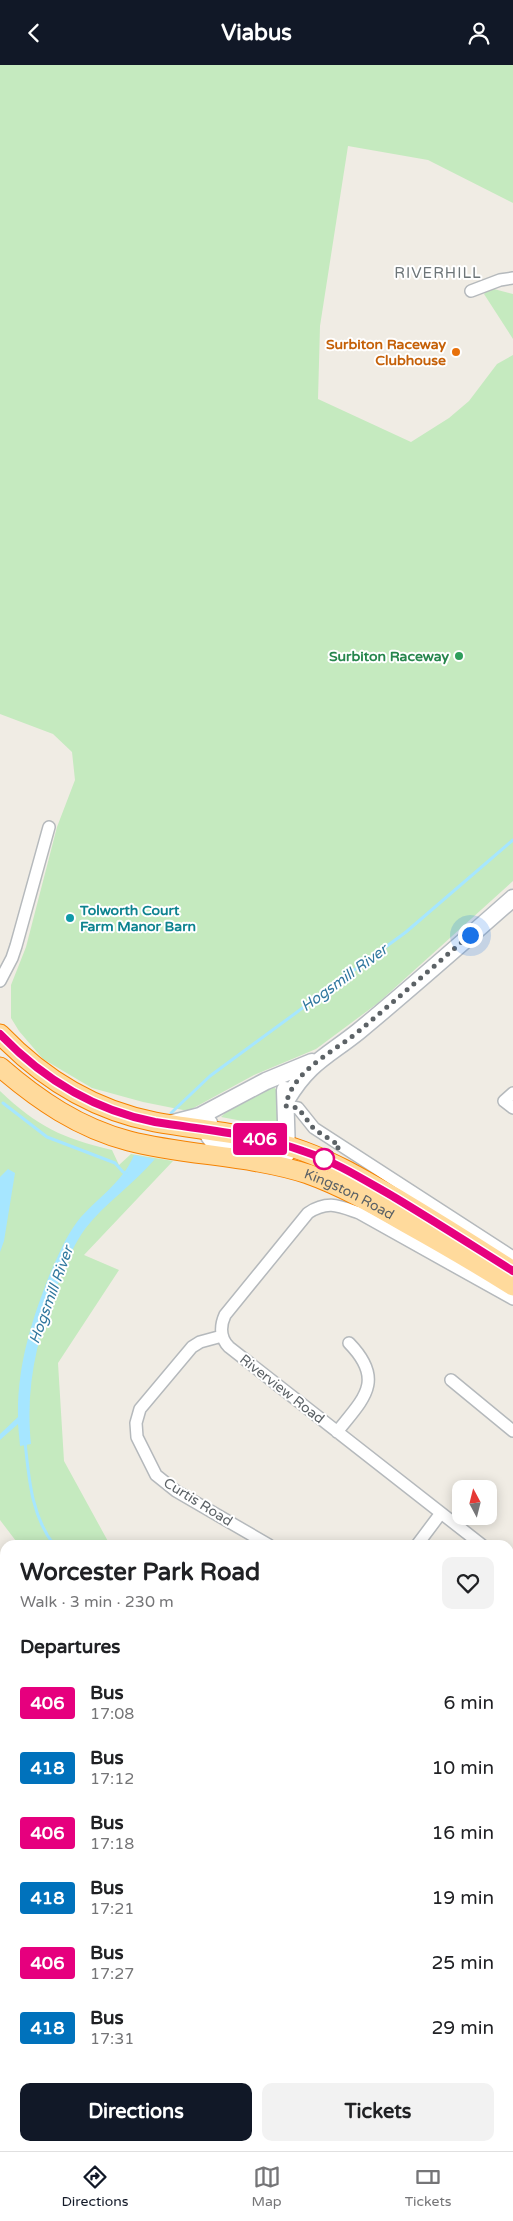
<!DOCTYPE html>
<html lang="en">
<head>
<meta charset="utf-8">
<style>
  :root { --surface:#fff; --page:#f2f2f2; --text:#202124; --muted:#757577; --line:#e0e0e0; --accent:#111827 }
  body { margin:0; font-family:"Varela Round",sans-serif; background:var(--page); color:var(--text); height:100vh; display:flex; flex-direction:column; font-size:19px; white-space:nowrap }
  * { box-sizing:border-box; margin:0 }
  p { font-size:16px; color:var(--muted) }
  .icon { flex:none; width:28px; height:28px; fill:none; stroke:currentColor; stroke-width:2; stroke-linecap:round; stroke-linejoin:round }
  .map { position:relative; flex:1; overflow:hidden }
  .side { position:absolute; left:0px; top:1475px; width:514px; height:611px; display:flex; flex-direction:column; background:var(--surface); border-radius:15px 15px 0 0; box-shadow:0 2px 12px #0003 }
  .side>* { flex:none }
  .badge { padding:0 10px; border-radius:4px; font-size:18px; line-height:32px }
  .needle { width:32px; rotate:353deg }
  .fabs { position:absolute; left:452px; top:1415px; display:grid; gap:10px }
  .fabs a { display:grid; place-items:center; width:45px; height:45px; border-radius:10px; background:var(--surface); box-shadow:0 2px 12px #0003; font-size:25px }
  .you { position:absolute; width:25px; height:25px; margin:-12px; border:4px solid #fff; border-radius:50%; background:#1a73e8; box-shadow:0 0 0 8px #1a73e833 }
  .map>.badge { position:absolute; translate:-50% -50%; box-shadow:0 0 0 2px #fff }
  h2 { padding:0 20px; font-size:19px; line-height:45px }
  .round { display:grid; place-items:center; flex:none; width:52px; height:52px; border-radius:10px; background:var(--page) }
  .headline { display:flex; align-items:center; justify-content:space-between; height:85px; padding:0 20px }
  h1 { font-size:24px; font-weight:700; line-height:38px }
  .cta { display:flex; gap:10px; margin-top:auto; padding:10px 20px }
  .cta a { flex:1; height:58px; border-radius:10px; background:var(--accent); color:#fff; font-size:20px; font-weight:700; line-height:58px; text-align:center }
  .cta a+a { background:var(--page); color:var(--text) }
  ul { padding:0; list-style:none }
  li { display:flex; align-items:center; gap:15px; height:65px; padding:0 20px }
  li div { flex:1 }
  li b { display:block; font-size:19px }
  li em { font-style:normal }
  li .badge { min-width:55px; font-weight:700; text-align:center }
  header { display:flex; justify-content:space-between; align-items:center; height:65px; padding:0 20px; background:var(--accent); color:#fff; font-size:22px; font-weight:700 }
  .dock { display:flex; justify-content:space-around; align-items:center; height:70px; border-top:1px solid var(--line); background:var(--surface); font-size:14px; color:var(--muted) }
  .dock a { display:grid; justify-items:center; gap:2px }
  .dock .selected { color:var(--accent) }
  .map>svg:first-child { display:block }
  .education { fill:#e2ddd5 }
  .green { fill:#c5eabf }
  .water { fill:#a6e6ff }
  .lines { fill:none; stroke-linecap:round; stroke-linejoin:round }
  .stream { stroke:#a6e6ff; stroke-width:3 }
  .minor-casing { stroke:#b5b9bc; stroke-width:14 }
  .secondary-casing { stroke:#b6bbc0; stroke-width:19 }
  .trunk-casing { stroke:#f58200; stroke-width:21 }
  .minor { stroke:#fff; stroke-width:11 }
  .secondary { stroke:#fff; stroke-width:16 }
  .trunk { stroke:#ffda9c; stroke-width:19 }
  .line-casing { stroke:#fff; stroke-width:11 }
  .line { stroke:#e6007e; stroke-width:8 }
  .walk { stroke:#5c6266; stroke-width:5; stroke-dasharray:0 9 }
  .food-dot { fill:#e8710a; stroke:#fff; stroke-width:2 }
  .leisure-dot { fill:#2e9e5b; stroke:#fff; stroke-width:2 }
  .culture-dot { fill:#0f9aa8; stroke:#fff; stroke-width:2 }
  .stop-dot { fill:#fff; stroke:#e6007e; stroke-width:2.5 }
  .labels { text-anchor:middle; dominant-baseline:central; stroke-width:4; stroke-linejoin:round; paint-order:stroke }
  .food-label { font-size:14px; font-weight:bold; fill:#c56008; stroke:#fff; text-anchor:end }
  .leisure-label { font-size:14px; font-weight:bold; fill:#27864d; stroke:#fff; text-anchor:end }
  .culture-label { font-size:14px; font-weight:bold; fill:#0d838f; stroke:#fff; text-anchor:start }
  .street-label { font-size:14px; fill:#5c6266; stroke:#fff }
  .neighbourhood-label { font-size:15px; letter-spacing:1px; fill:#6d7578; stroke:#fff }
  .water-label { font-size:15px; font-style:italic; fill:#31789f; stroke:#fff }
</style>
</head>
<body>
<header><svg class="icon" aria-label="back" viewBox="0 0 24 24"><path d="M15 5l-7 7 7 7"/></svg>Viabus<svg class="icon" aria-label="person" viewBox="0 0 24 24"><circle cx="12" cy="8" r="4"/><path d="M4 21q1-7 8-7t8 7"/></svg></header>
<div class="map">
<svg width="513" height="2086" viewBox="0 0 513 2086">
  <rect width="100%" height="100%" fill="#f0ece4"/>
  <!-- education -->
  <path class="education" d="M513,1771V1937L509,1932V1779Z"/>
  <!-- green -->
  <path class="green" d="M0,0H513V138L428,95L348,81L320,261L318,334L411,377L449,353L469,336L497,299L513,290V816L378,938L316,984L254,1010L188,1046L143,1037L92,1023L43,994L19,966L11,953V920L26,882L57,762L75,715L72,687L53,669L0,649Z
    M490,223L513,229V274L484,229Z
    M267,1022H274L279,1028V1059L270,1061L221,1052L233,1040Z
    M0,1026C38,1062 62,1073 112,1085L119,1100L131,1089L173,1096L84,1190L119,1205L58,1298L64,1396L110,1480H19L0,1455Z
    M358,2081H431L432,2086H359Z"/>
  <!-- water -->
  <path class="water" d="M134,1090L155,1094C134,1119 105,1138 85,1164C73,1181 65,1200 58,1219C37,1271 25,1323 31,1379L20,1381L18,1359L0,1375V1369L18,1352C17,1302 31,1257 49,1211C57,1193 65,1173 77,1157C96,1133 122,1119 134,1090Z
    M8,1104L15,1108L4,1176L0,1187V1112Z"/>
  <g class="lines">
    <!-- stream -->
    <path class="stream" d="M3,1038L47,1072L115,1098L123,1107L128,1110
      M171,1048L210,1011L406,867L513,775
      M25,1377C29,1413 31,1450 54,1480
      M392,2081L394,2086"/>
    <!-- minor casing -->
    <g class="minor-casing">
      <path id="minor" d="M471,226L500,215L513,213
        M0,916L12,893L16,881L49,762
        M513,1028L504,1036L513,1043
        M286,1041L298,1043L314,1063L513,1192
        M222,1271L200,1277L192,1282L140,1344L136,1358L137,1372L156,1410L176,1426L269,1480
        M451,1315L513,1366
        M337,1367C363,1334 386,1316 349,1278
        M417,1480L441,1448
        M482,1480L229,1282C220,1273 220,1261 225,1250L308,1148C328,1135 339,1141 359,1148L513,1234
        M509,1501L513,1504
        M509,1577L513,1572
        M0,1615L5,1611
        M509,1683L513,1684
        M0,1714L5,1720
        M0,1873L5,1869
        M0,2022L5,2029
        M509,2051L513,2055
        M0,2069L5,2065
        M296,2081L297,2086
        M225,2086L234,2081"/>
    </g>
    <!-- secondary casing -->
    <g class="secondary-casing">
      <path id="secondary" d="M287,1034C309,997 328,991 359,966C411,923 462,878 513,833
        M173,1058L200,1051L266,1016L312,997
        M209,1058C201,1078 230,1085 244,1091
        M271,1100L281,1094L287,1088L285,1025"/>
    </g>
    <!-- trunk casing -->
    <g class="trunk-casing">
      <g id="trunk">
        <path d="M0,969C43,1014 93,1045 155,1057C205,1066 256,1069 303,1086C336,1098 364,1115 394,1132C434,1156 474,1181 513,1206"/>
        <path id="s1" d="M0,1002C38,1035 79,1063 129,1076C188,1091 249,1090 308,1109C342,1121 375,1140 406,1158C442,1178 478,1199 513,1221"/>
      </g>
    </g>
    <!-- minor -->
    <use href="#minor" class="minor"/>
    <!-- secondary -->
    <use href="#secondary" class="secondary"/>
    <!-- trunk -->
    <use href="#trunk" class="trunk"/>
  </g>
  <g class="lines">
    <!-- line casing -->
    <g class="line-casing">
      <path id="line" d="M0,969C43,1014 93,1045 155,1057C205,1065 256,1069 303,1086C336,1097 364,1115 394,1132C434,1156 473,1181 513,1206"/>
    </g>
    <!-- line -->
    <use href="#line" class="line"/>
    <!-- walk -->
    <path class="walk" d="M324,1094L340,1081L314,1064L298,1043L286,1041C287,1029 296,1016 304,1008C321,991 341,981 359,966C397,934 433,902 470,870"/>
  </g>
  <!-- markers -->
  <circle class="food-dot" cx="456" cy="287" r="5"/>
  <circle class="leisure-dot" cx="459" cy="591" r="5"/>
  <circle class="culture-dot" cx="70" cy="853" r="5"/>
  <circle class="stop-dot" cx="324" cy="1094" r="10"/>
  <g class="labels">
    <!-- food labels -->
    <g class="food-label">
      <text x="446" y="279">Surbiton Raceway<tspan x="446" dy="16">Clubhouse</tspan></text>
    </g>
    <!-- leisure labels -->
    <g class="leisure-label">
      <text x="449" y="591">Surbiton Raceway</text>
    </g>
    <!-- culture labels -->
    <g class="culture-label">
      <text x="80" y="845">Tolworth Court<tspan x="80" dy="16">Farm Manor Barn</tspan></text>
    </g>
    <!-- street labels -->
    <g class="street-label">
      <text stroke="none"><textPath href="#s1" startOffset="378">Kingston Road</textPath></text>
      <text transform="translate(282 1324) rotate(38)">Riverview Road</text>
      <text transform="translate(198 1437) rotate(32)">Curtis Road</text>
    </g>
    <!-- neighbourhood labels -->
    <g class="neighbourhood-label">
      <text x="438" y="208">RIVERHILL</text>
    </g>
    <!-- water labels -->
    <g class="water-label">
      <text transform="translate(344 913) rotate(-36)">Hogsmill River</text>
      <text transform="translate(51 1230) rotate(-70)">Hogsmill River</text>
    </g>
  </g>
</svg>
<div class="fabs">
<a><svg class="needle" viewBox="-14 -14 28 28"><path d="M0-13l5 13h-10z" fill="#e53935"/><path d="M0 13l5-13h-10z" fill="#757577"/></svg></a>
</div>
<div class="you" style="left:470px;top:870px"></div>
<b class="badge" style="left:260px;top:1074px;background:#e6007e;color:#fff">406</b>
<section class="side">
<div class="headline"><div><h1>Worcester Park Road</h1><p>Walk · 3 min · 230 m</p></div><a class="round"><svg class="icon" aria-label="heart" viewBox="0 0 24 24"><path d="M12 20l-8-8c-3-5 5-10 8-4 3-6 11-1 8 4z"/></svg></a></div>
<h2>Departures</h2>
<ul>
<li><span class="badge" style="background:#e6007e;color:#fff">406</span><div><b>Bus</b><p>17:08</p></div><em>6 min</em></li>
<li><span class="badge" style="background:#0072bc;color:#fff">418</span><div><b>Bus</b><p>17:12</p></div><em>10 min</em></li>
<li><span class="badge" style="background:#e6007e;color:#fff">406</span><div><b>Bus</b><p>17:18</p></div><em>16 min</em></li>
<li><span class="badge" style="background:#0072bc;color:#fff">418</span><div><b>Bus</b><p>17:21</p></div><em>19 min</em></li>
<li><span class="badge" style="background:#e6007e;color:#fff">406</span><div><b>Bus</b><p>17:27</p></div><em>25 min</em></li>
<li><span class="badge" style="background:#0072bc;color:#fff">418</span><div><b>Bus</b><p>17:31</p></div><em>29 min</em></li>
</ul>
<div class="cta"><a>Directions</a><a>Tickets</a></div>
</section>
</div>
<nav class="dock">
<a class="selected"><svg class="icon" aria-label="directions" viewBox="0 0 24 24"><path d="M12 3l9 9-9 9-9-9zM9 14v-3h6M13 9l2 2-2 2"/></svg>Directions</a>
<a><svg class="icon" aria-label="map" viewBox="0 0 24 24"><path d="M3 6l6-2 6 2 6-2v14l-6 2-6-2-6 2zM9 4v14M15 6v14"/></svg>Map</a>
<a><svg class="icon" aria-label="tickets" viewBox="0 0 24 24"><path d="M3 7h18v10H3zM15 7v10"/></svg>Tickets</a>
</nav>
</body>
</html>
